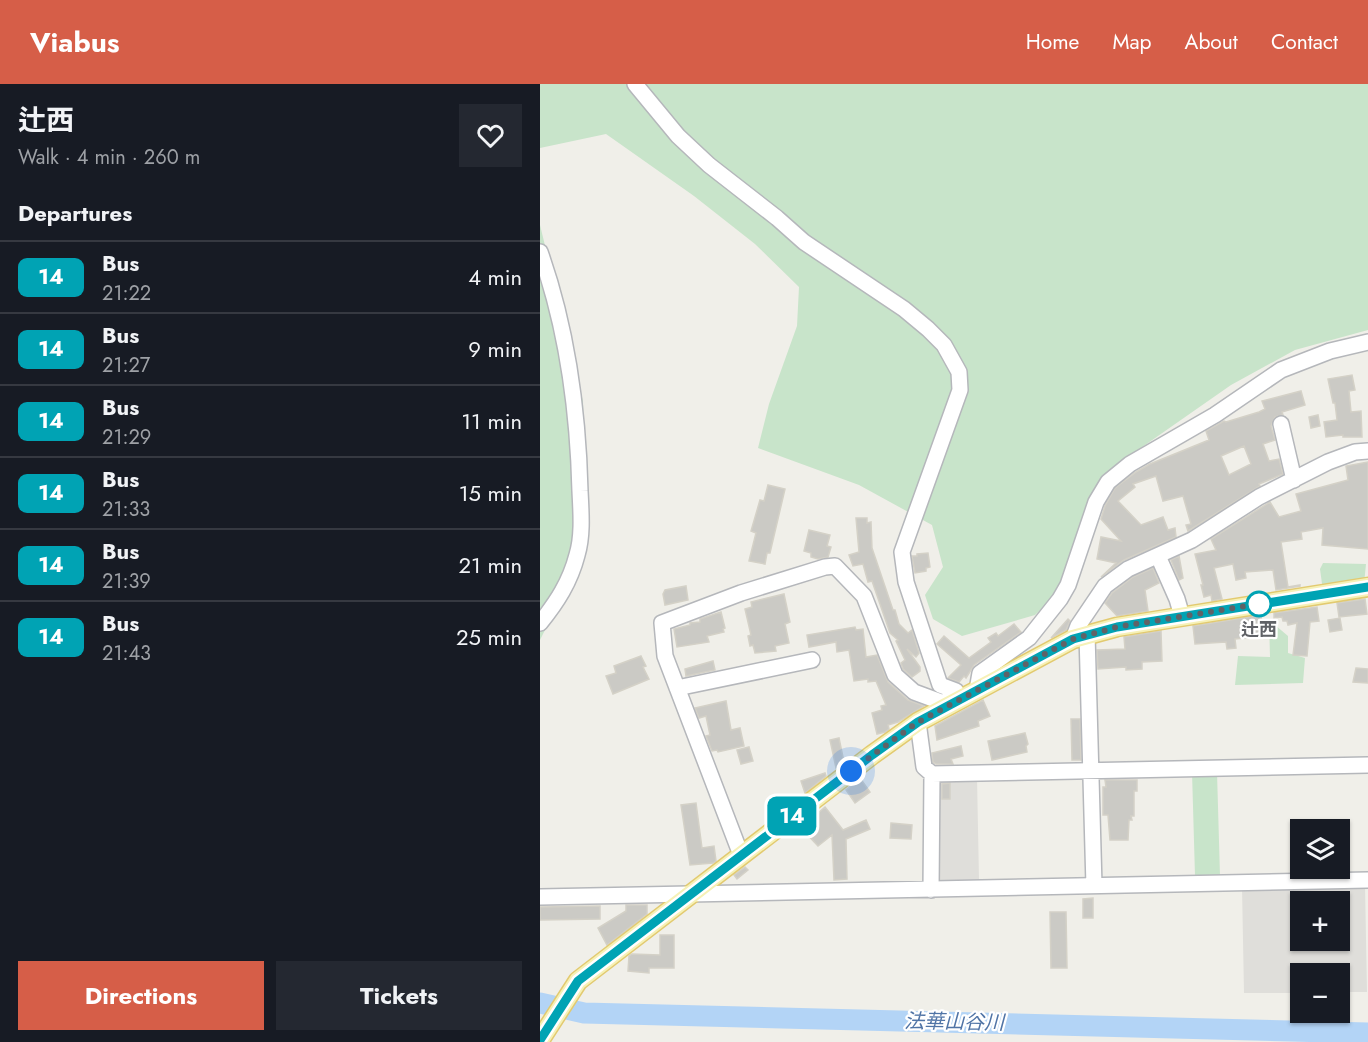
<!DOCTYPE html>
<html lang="en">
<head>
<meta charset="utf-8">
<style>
  :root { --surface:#171b24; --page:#242831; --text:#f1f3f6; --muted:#9ea1a6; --line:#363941; --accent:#d65e48 }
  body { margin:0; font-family:Jost,"Noto Sans JP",sans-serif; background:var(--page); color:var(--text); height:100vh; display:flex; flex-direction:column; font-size:22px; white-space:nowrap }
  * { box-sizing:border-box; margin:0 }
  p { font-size:20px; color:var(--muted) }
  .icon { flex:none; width:33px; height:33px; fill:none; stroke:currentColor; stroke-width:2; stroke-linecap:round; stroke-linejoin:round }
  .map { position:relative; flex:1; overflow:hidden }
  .details { display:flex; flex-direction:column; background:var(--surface); width:540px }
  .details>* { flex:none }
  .badge { padding:0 12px; border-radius:9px; font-size:21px; line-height:39px }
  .buttons { position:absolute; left:750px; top:735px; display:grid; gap:12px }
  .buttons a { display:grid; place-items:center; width:60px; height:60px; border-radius:0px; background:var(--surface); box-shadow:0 2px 4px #0004; font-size:30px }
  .you { position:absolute; width:30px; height:30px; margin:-15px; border:4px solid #fff; border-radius:50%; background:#1a73e8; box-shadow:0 0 0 9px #1a73e833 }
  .map>.badge { position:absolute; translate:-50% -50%; box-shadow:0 0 0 3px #fff }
  h2 { padding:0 18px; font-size:22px; line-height:54px }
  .round { display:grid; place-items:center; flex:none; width:63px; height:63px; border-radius:0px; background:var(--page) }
  .summary { display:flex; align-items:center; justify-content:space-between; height:102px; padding:0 18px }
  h1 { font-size:28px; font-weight:700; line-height:45px }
  .action { display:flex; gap:12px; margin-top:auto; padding:12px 18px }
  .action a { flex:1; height:69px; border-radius:0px; background:var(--accent); color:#fff; font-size:24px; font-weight:700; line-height:69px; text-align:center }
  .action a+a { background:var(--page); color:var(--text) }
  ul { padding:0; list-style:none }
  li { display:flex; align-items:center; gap:18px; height:72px; padding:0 18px; border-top:2px solid var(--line) }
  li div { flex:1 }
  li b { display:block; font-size:22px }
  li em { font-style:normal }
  li .badge { min-width:66px; font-weight:700; text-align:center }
  header { display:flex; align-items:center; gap:36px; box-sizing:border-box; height:84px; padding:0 30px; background:var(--accent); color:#fff }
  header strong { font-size:28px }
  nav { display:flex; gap:33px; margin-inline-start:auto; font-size:21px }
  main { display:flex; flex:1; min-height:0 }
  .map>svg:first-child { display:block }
  .industrial { fill:#dfdeda; fill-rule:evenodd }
  .green { fill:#c8e4ca }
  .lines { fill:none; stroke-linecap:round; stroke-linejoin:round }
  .river { stroke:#b3d4f6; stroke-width:21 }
  .building { fill:#cbcac5; stroke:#d4d1c7; stroke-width:1.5; fill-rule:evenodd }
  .minor-casing { stroke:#b5b7bb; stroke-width:18 }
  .major-casing { stroke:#e2ca70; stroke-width:21 }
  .minor { stroke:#fff; stroke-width:15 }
  .major { stroke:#f6f1b7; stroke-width:18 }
  .line-casing { stroke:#fff; stroke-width:14 }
  .line { stroke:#00a3b4; stroke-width:9 }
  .walk { stroke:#606267; stroke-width:6; stroke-dasharray:0 10.8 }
  .stop-dot { fill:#fff; stroke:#00a3b4; stroke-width:3 }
  .labels { text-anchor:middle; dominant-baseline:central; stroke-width:4.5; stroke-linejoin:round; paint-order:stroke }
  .stop-label { font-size:18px; font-weight:bold; fill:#606267; stroke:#fff }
  .water-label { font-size:20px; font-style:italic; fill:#5074a6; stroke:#fff }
</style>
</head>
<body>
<header>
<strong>Viabus</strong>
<nav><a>Home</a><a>Map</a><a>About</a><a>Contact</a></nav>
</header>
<main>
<section class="details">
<div class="summary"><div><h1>辻西</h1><p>Walk · 4 min · 260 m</p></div><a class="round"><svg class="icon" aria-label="heart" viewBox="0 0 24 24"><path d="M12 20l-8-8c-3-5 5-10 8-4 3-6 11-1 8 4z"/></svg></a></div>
<h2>Departures</h2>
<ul>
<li><span class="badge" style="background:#00a3b4;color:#fff">14</span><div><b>Bus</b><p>21:22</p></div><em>4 min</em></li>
<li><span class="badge" style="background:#00a3b4;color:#fff">14</span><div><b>Bus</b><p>21:27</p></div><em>9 min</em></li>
<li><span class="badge" style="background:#00a3b4;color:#fff">14</span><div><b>Bus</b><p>21:29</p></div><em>11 min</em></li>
<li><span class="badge" style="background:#00a3b4;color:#fff">14</span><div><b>Bus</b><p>21:33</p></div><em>15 min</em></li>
<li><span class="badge" style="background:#00a3b4;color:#fff">14</span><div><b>Bus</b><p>21:39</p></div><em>21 min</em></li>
<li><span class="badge" style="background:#00a3b4;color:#fff">14</span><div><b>Bus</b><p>21:43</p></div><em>25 min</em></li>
</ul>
<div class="action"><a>Directions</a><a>Tickets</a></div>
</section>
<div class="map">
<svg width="828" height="958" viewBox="0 0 828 958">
  <rect width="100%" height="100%" fill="#f0efe9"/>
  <!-- industrial -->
  <path class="industrial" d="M437,693L439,796H396L398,694Z
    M825,801L827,908H800V890H760V909H704L702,803ZM760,818H800V856H760Z"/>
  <!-- green -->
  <path class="green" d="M0,0H828V246L755,266L691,301L575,382L552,417L518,510L495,531L422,552L393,535L385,511L403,483L392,441L319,401L218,364L229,320L257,242L259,203L215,160L154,112L66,50L0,64Z
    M0,141L43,317L45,418L40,476L0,556Z
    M783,479L826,480L824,500L783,507L780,485Z
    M729,536L748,552V569L765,574L763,599L695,601L698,572L730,573Z
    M652,688H677L680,792H655Z"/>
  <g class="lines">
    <!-- river -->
    <path class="river" d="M0,919L44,929L828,949"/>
  </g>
  <!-- building -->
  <path class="building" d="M812,291L815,306L809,307L811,328L821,327L822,353H803V351L786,353L784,338L797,336L795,319H793L788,295Z
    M761,307L765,321L742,328L743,331L735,333L731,342L735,356L723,360L729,377L739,375L743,390L719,400L720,402L648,447L646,441L651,440L643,412L623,417L616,392L593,400L595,403L578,417L601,441L623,433L628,446L635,444L636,453L584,476L561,493L576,479L557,475L561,453L581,457L561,435L565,422L575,404L596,388L610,380L669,356L666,347L684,337L686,338L719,328L725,325L722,317ZM704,362L711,380L689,391L681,372Z
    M778,331L780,342L771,344L769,333Z
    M828,378V465L782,461L783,444L761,448L762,455L741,458L748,503L760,501V502L736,506L733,486L705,488L706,494L696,496L693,480L674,484L682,515L672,517L671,511L664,513L661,501H663L655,470L676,466L671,455L730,418L739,433L761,427L756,410L808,396L806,382Z
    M228,401L245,405L230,469H227L225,480L209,477L216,449L211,447L220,416L224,417Z
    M316,434H327V439L331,438L332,464L353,526H355L359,540L368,549L372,546L379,569L376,573L367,565L380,583V587L372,593L363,585L361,579L365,576L356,557L358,556L350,549L332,497L328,498L323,480L313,482L309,471L319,468Z
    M269,446L290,451L287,462L291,463L288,473L278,475L271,473V469L264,467Z
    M388,469L390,483L386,484V487L375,489L372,472H377V470Z
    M639,472L643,494L639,496L631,476Z
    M613,484L619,499L605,506L608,527L577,532L565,519L572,509L593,493Z
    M146,502L148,516L125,521L123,510L125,506Z
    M244,510L250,538L245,540L249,559L235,562L236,567L215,569L213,561L210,562L208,552L211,551L205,525L212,523L211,518Z
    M825,515L827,530L799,533L797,519Z
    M777,523L779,537L770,538L767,572L753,571L757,539L748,541L747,537H743L742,533L734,534V529Z
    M181,528L185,544L183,545L184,548L167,552L169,558L137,563L134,545L150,541V539L160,538V535Z
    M721,531L723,552L695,555L696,564L687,565L686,558L655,560L653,542Z
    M800,534L802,546L790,548L788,536Z
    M528,535L530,537L526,546L511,554Z
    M474,540L481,548L434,581L426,594L424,592L419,598L408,594L421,581L397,560L404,552L429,574L451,558L448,554L456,549L458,552Z
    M315,543L316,546L323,545L326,573L337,571L348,598L368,616L384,622L358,638L348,641L349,645L345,648L337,650L332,629L342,626L341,622L346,621L336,597L328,598V595L314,597L309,566L297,568L296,558L269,563L267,551Z
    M621,547L622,577L602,578V585L586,586V583L558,585L557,566L585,565L584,553Z
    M101,572L106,582L103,583L109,595L73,610L66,592L76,589L74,582Z
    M173,577L175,586L146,592L145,585Z
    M816,584L828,585V599L813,598Z
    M443,616L450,632L438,637L439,642L397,656L395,642Z
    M186,617L191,646L200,644L204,662L178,668L177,666L172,667L166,652L170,651L166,632L159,634L155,624Z
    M531,635H540L541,676H532Z
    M485,649L488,660L486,662L487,668L452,676L448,657Z
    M299,654L304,678L296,684L290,656Z
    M421,662L423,672L411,675L413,680H396L393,678L392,669Z
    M209,663L213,677L201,680L197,666Z
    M285,689L286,692L265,709L261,697Z
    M320,694L330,708L315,719L306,706Z
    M565,696H597V707H594V732H591L592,736H589L588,756H570L568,731H563V703H566Z
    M410,699V715H402V700Z
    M156,719L162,764L174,762L176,777L173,779L150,781L141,721Z
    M285,723L303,746L326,736L330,745L306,755L307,795L294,796L292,751L278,762L261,744Z
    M351,739L372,741L371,755L350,754Z
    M205,783L208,786L197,795L194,791Z
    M553,814V834H543V815Z
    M86,821H107V830L67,861L58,844L86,827Z
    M60,822V835L0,836V823Z
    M510,828H526L527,884H511Z
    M120,851H134V884H109V889L88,887L89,872L92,870L120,871Z"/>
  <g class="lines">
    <!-- minor casing -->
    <g class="minor-casing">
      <path id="minor" d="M95,0L138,52L169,81L237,134L264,158L364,225L388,245L404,261L419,288L420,306L362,468L366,498L400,601L416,607L420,615L401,618L374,608L355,591L324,512L295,482L285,483L201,509L122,539L125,572L201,771
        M0,168C27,244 38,326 40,407C41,428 43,451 37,471C30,498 17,518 0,539
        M741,340L754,396
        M618,472L637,515L642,532
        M547,550L554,802
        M533,555L538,542L565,502L588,485L652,456L719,413L788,378L815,368L828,367
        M137,604L272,576
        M437,606L440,589L489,554L520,515L528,501L556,418L568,398L590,380L675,331L741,286L790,267L828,258
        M378,638L384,683L392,690L828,681
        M391,806L392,690
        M0,813L828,796"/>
    </g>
    <!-- major casing -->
    <g class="major-casing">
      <path id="major" d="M0,956L38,897L332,671L378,638L533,555L577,543L828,503"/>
    </g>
    <!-- minor -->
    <use href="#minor" class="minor"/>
    <!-- major -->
    <use href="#major" class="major"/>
  </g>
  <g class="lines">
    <!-- line casing -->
    <g class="line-casing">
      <path id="line" d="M0,956L38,897L332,671L378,638L533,555L577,543L828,503"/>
    </g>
    <!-- line -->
    <use href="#line" class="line"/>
    <!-- walk -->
    <path class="walk" d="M311,687L378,638L533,555L577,543L719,520"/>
  </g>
  <!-- markers -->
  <circle class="stop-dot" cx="719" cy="520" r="12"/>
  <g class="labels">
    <!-- stop labels -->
    <g class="stop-label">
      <text x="719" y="546">辻西</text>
    </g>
    <!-- water labels -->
    <g class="water-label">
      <text transform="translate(414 938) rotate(1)">法華山谷川</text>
    </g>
  </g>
</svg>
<div class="buttons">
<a><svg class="icon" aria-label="layers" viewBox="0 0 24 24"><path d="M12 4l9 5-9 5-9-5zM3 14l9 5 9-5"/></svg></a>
<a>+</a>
<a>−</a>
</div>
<div class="you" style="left:311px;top:687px"></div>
<b class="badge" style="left:252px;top:732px;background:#00a3b4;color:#fff">14</b>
</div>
</main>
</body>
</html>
